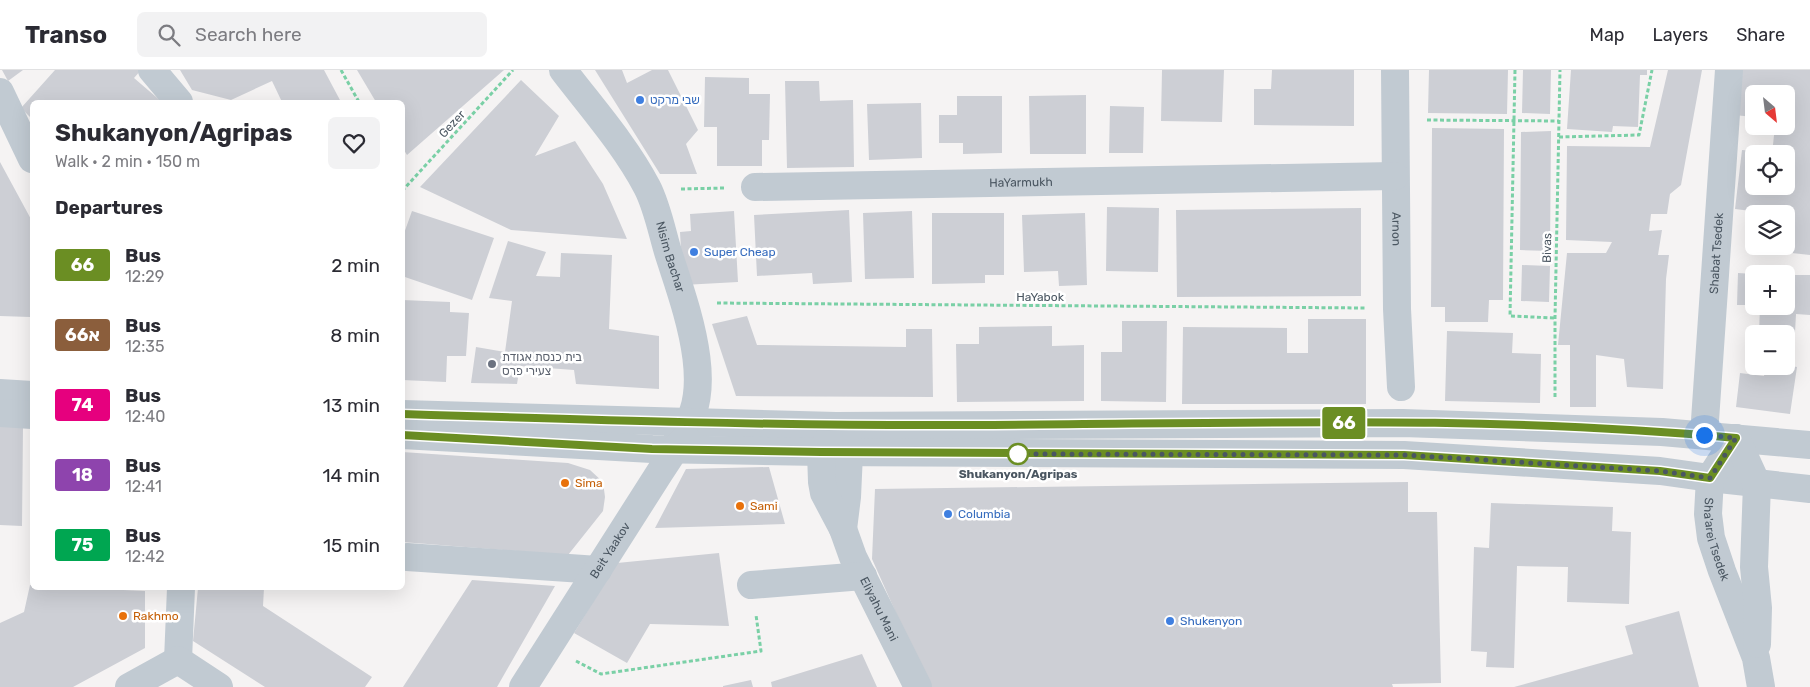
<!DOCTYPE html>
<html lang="en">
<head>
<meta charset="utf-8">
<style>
  :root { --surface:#fff; --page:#f2f2f3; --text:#2b2b33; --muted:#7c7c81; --line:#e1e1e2 }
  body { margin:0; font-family:Rubik,Heebo,sans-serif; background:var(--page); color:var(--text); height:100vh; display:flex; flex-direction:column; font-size:19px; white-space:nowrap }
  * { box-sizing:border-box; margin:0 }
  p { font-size:16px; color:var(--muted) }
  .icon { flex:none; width:28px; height:28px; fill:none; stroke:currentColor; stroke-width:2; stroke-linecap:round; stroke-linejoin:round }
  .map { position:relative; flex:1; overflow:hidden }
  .sheet { position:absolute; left:30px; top:30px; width:375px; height:490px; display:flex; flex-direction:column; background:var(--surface); border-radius:8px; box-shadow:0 5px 20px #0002 }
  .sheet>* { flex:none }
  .badge { padding:0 10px; border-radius:4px; font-size:18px; line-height:32px }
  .needle { width:32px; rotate:152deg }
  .controls { position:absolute; left:1745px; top:15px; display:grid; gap:10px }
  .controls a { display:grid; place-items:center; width:50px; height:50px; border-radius:8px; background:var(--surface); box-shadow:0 5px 20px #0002; font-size:25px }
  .you { position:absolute; width:25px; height:25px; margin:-12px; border:4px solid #fff; border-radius:50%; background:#1a73e8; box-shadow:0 0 0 8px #1a73e833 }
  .map>.badge { position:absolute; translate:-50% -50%; box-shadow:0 0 0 2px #fff }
  h2 { padding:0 25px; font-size:19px; line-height:45px }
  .round { display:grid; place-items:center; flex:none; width:52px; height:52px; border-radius:8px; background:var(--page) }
  .overview { display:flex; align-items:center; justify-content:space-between; height:85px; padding:0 25px }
  h1 { font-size:24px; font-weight:700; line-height:38px }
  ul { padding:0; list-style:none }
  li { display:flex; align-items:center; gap:15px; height:70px; padding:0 25px }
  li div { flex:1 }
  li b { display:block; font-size:19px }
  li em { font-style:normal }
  li .badge { min-width:55px; font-weight:700; text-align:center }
  header { display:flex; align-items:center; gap:30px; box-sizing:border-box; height:70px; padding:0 25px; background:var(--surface); border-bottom:1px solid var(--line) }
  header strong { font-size:24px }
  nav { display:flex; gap:28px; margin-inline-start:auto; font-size:18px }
  .search { width:350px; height:45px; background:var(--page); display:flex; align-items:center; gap:12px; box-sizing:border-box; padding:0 18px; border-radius:8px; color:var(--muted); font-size:19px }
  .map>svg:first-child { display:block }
  .building { fill:#cdcfd5; fill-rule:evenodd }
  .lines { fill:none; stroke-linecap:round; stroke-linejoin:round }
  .path { stroke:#7ad0a6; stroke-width:3; stroke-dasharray:4 2.5; stroke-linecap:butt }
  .minor { stroke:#c1cad2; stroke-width:28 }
  .line-casing { stroke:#fff; stroke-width:11 }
  .line { stroke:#6b8e23; stroke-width:8 }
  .walk { stroke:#4a5661; stroke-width:5; stroke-dasharray:0 9 }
  .shop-dot { fill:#3f7fe0; stroke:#fff; stroke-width:2 }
  .worship-dot { fill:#6b7280; stroke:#fff; stroke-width:2 }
  .stop-dot { fill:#fff; stroke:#6b8e23; stroke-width:2.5 }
  .food-dot { fill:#e8710a; stroke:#fff; stroke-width:2 }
  .labels { text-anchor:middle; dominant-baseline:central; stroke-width:5; stroke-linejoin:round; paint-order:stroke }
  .shop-label { font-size:12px; fill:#366cbe; stroke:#fff; text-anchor:start }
  .street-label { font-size:12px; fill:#4a5661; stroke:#fff }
  .worship-label { font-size:12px; fill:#5b616d; stroke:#fff; text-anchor:start }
  .stop-label { font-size:12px; font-weight:bold; fill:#4a5661; stroke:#fff }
  .food-label { font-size:12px; fill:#c56008; stroke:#fff; text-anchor:start }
</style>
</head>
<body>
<header>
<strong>Transo</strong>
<div class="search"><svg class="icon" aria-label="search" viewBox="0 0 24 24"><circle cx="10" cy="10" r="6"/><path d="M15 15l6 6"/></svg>Search here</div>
<nav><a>Map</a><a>Layers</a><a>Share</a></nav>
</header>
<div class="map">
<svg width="1810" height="617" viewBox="0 0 1810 617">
  <rect width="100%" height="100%" fill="#f5f3f3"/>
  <!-- building -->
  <path class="building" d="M2,0H23L8,11Z
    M55,0H141L134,8L162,32H32V49L21,38Z
    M180,0H324L341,32H282L272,11L231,30L192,20Z
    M357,0H504L407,85L402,77V32H376Z
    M595,0H622L627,13L652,0H668L698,60L686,74L697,104H660Z
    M1162,0H1224L1222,52L1161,51Z
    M1272,0H1354V56L1254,55V19H1271Z
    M1429,0H1508L1507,44L1428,43Z
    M1523,0H1551L1550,44L1522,43Z
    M1571,0H1647V5H1640L1638,57L1613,56L1612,62L1567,59Z
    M1668,0H1702L1681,115L1670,124L1667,144H1651L1649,161L1662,160L1658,185H1669L1666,209L1663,319L1627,317L1624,289L1596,285V337H1570V275H1558L1567,183H1606L1612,172L1566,170L1567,76L1650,77Z
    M1738,0H1810V185L1747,178L1751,141L1735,139L1742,80L1768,82V84H1754V116H1786V84H1772L1775,56H1786V24H1754V47L1734,45ZM1754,144H1786V176H1754Z
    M705,7L749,8V24H770L769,70H762V96H717V57H704Z
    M521,10L559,46L535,86L575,71L603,114L627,169L511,160L420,117Z
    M785,11H819L820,31L853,30L854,97L787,98Z
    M1086,25V84H1030L1029,26Z
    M957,26H1002V83L963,84V73H939V45H957Z
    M921,33L922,88L869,90L867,34Z
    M1110,36L1144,37L1143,83H1109Z
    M1432,58L1504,59L1503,230H1489L1488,252H1445V237H1431Z
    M1551,61L1550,181L1520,180L1521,62Z
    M0,92L32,151V221L30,247L0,246Z
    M1107,137L1159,138L1158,202L1106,201Z
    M1361,138V226L1177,227L1176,140Z
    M849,140L852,212L813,214L812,203L757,206L754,145Z
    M412,141L494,168L472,230L402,206V169Z
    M734,141L738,212L683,215L680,162L691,161L690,144Z
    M912,141L914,208L865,209L863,143Z
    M932,143H1004V205H985V213L932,214Z
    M1085,143L1087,215L1059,216L1058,201L1024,202L1022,145Z
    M508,171L546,182L536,206L560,207L561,183L612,185L609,259L659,266V319L576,314L574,300L520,296L517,314L471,313L476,277L505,282L512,231L489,228Z
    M1522,195L1550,196L1549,232L1521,231Z
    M1738,203L1754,204V235H1737Z
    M1786,205H1810V245L1796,244L1794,281H1786V264H1759L1760,236H1786Z
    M402,230L450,232V242L469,243L466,286H447L446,312L402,310Z
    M747,246L757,275L906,277V259H932L933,327L736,326L712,254Z
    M1308,249H1366V334H1182L1183,257L1287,258V283H1308Z
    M1122,251H1167L1166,332L1101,331V282H1122Z
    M1052,256V276L1084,275V331L957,332L956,274H979V257Z
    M1447,261L1513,263L1512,283L1541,284L1540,333L1445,331Z
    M1786,295L1797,297L1790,344L1736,337L1740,303L1764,306L1766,296Z
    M0,355L23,356L22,456L0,455Z
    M402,382L568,393L590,400L603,412L605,427L603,441L568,485L402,472Z
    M769,397L785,454L655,458L686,399Z
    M1408,412V442H1437L1441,613L1392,614L1393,617H929L872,489L875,419Z
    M1491,433L1613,437L1612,461L1631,462L1629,534L1567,532L1568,497L1517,496L1514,598L1486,597L1487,582L1471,581L1474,477L1489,478Z
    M719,483L729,556L650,554L627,593L574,563L617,493Z
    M472,510L555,516L497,617H403Z
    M30,515H32V518H80L145,521V578L73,617H0V553L24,542Z
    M198,518H264L263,536L372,607L365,617H265L193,571Z
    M1679,541L1699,617H1514L1633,584L1625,556Z
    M862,584L877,617H772L771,612Z
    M751,610L753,617H723V616Z"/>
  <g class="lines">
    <!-- path -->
    <path class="path" d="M341,0L359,32
      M1515,0L1510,246L1555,248
      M1427,50L1559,51
      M1559,67L1639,65L1652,0
      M681,119L725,118
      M402,121L513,0
      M717,233L1366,238
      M1555,327V248L1560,0
      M576,591L601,604L761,581L756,545"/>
    <!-- minor -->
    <g class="minor">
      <path d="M152,0L179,32"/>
      <path id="s1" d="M563,0C592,38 625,75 647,117C657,136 662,162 668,182C683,230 721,325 678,366"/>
      <path id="s2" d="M1395,0L1397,239L1401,317"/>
      <path d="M0,22L32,89"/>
      <path id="s3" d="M755,117L1395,106"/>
      <path d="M0,323L32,325"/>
      <path d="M0,343L32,345"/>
      <path d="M402,344L836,356L1403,353L1662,362L1810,375"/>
      <path d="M402,365L652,379L821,382L1404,385L1660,401L1710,408L1810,419"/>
      <path id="s4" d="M1704,365L1729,0"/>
      <path d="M841,366L849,383L847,427L843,459"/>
      <path id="s5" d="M829,368L821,382L822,412L824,423L843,459L853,487L918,617"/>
      <path id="s6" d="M1736,368L1710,408L1708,444L1711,468L1722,501L1756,588L1761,617"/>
      <path d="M1736,368L1757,414L1754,497L1758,538L1757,574"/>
      <path d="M407,487L598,500"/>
      <path d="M751,515L863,506"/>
      <path d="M178,590L181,518"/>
      <path d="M178,590L219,617"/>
      <path d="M129,617L178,590"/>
      <path id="s7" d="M523,617L660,402L675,379L686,368"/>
    </g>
  </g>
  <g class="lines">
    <!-- line casing -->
    <g class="line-casing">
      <path id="line" d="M402,344C592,350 782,356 972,355C1227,354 1483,344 1736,368L1710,408L1660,401L1404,385L821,382L652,379L402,365"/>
    </g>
    <!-- line -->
    <use href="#line" class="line"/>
    <!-- walk -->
    <path class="walk" d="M1018,384L1404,385L1660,401L1710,408L1736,368L1704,365"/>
  </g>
  <!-- markers -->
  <g class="shop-dot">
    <circle cx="640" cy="30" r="5"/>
    <circle cx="694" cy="182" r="5"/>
    <circle cx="948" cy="444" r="5"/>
    <circle cx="1170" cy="551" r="5"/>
  </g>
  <circle class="worship-dot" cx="492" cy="294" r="5"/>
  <circle class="stop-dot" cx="1018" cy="384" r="10"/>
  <g class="food-dot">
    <circle cx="565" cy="413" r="5"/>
    <circle cx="740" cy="436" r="5"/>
    <circle cx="123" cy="546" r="5"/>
  </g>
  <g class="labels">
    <!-- shop labels -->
    <g class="shop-label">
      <text x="650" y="30">שבי מרקט</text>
      <text x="704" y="182">Super Cheap</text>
      <text x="958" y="444">Columbia</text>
      <text x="1180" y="551">Shukenyon</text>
    </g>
    <!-- street labels -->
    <g class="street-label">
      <text transform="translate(452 54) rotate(-47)">Gezer</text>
      <text stroke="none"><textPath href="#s3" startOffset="266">HaYarmukh</textPath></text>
      <text stroke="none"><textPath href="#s2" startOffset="159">Arnon</textPath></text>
      <text transform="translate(1547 178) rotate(-89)">Bivas</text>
      <text stroke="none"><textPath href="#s4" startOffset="182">Shabat Tsedek</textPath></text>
      <text stroke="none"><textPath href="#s1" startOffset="218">Nisim Bachar</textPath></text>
      <text x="1040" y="227">HaYabok</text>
      <text stroke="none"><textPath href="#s6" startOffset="110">Sha'arei Tsedek</textPath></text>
      <text stroke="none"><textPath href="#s7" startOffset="162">Beit Yaakov</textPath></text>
      <text stroke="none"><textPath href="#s5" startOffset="186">Eliyahu Mani</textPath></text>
    </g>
    <!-- worship labels -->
    <g class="worship-label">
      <text x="502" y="287">בית כנסת אגודת<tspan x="502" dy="14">צעירי פרס</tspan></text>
    </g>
    <!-- stop labels -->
    <g class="stop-label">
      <text x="1018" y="404">Shukanyon/Agripas</text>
    </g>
    <!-- food labels -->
    <g class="food-label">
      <text x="575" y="413">Sima</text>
      <text x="750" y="436">Sami</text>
      <text x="133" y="546">Rakhmo</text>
    </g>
  </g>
</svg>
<div class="controls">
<a><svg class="needle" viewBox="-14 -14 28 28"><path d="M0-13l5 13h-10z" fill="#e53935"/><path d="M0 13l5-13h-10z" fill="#7c7c81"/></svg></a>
<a><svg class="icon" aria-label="locate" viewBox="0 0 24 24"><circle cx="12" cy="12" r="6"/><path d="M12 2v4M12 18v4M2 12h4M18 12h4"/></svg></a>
<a><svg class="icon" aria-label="layers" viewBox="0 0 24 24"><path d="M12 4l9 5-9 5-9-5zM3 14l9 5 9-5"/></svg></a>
<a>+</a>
<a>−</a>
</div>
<div class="you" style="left:1704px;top:365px"></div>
<b class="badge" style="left:1344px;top:353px;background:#6b8e23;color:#fff">66</b>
<section class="sheet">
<div class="overview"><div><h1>Shukanyon/Agripas</h1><p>Walk · 2 min · 150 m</p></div><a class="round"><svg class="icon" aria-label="heart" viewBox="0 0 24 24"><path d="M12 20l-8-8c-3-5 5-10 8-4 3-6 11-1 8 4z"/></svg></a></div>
<h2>Departures</h2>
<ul>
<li><span class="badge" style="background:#6b8e23;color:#fff">66</span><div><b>Bus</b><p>12:29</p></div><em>2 min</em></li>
<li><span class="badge" style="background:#8b5e3c;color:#fff">66א</span><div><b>Bus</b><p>12:35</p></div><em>8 min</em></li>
<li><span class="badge" style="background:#e6007e;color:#fff">74</span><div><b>Bus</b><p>12:40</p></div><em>13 min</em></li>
<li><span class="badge" style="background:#8e44ad;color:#fff">18</span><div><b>Bus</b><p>12:41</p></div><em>14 min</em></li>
<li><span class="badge" style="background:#00a651;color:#fff">75</span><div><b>Bus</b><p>12:42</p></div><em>15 min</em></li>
</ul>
</section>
</div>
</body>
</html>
